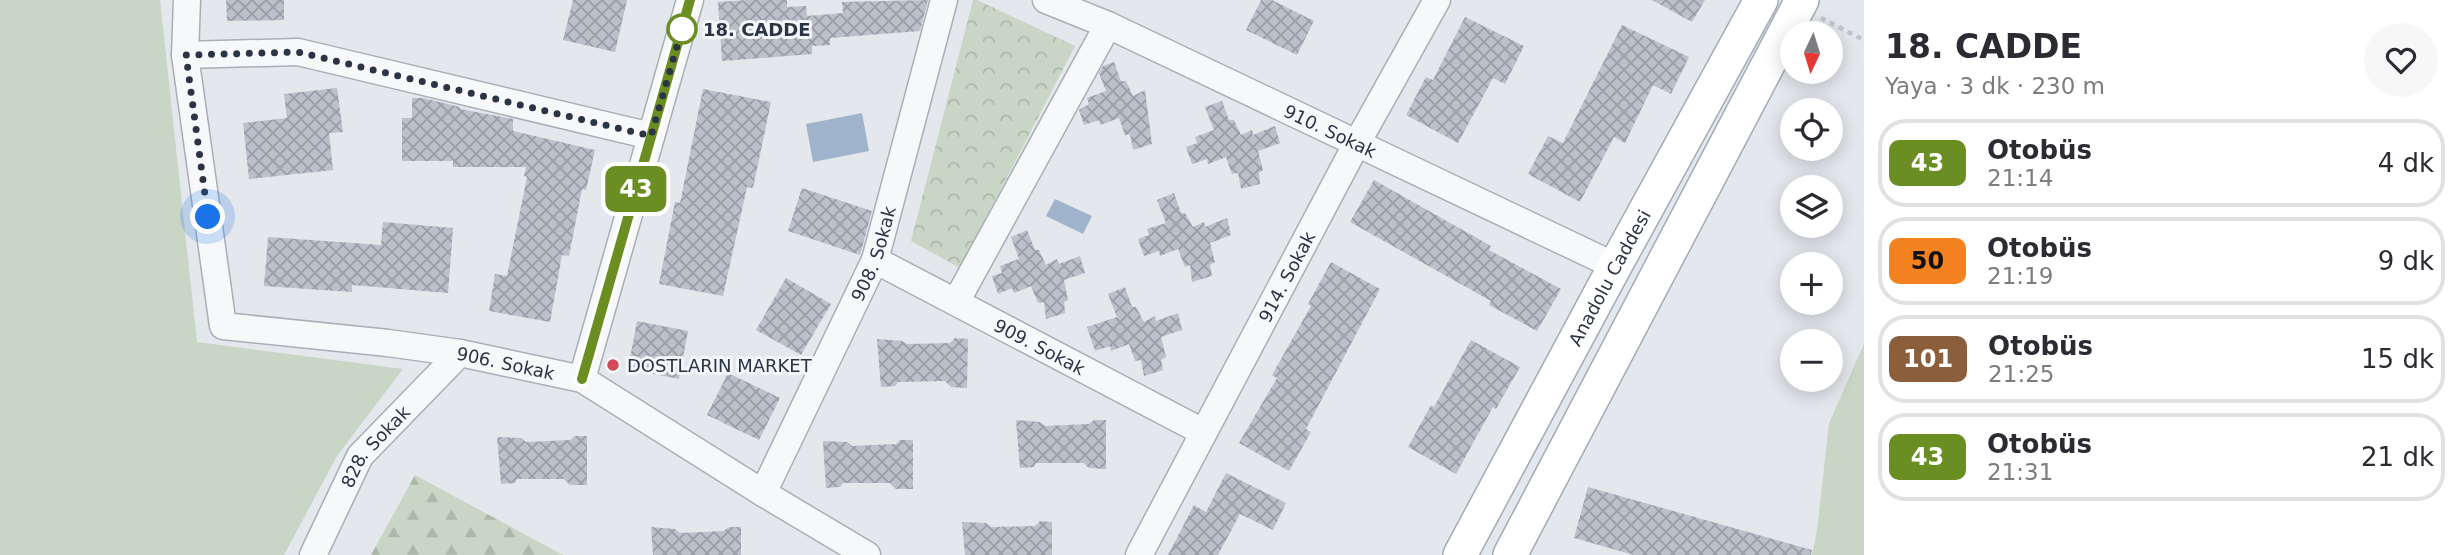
<!DOCTYPE html>
<html lang="tr">
<head>
<meta charset="utf-8">
<style>
  :root { --surface:#fff; --page:#f7f7f7; --text:#2b2b33; --muted:#7c7c81; --line:#e1e1e2 }
  body { margin:0; font-family:"DejaVu Sans",sans-serif; background:var(--page); color:var(--text); height:100vh; display:flex; flex-direction:column; font-size:26px; white-space:nowrap }
  * { box-sizing:border-box; margin:0 }
  p { font-size:23px; color:var(--muted) }
  .icon { flex:none; width:38px; height:38px; fill:none; stroke:currentColor; stroke-width:2; stroke-linecap:round; stroke-linejoin:round }
  .map { position:relative; flex:1; overflow:hidden }
  .drawer { display:flex; flex-direction:column; background:var(--surface); width:595px }
  .drawer>* { flex:none }
  .badge { padding:0 14px; border-radius:10px; font-size:24px; line-height:46px }
  .needle { width:46px; rotate:184deg }
  .buttons { position:absolute; left:1780px; top:21px; display:grid; gap:14px }
  .buttons a { display:grid; place-items:center; width:63px; height:63px; border-radius:50%; background:var(--surface); box-shadow:0 4px 18px #0003; font-size:35px }
  .you { position:absolute; width:35px; height:35px; margin:-18px; border:5px solid #fff; border-radius:50%; background:#1a73e8; box-shadow:0 0 0 10px #1a73e833 }
  .map>.badge { position:absolute; translate:-50% -50%; box-shadow:0 0 0 4px #fff }
  .round { display:grid; place-items:center; flex:none; width:74px; height:74px; border-radius:37px; background:var(--page) }
  .headline { display:flex; align-items:center; justify-content:space-between; height:119px; padding:0 21px }
  h1 { font-size:33px; font-weight:700; line-height:52px }
  ul { padding:0; list-style:none }
  li { display:flex; align-items:center; gap:21px; height:88px; margin:0 14px 10px; padding:0 7px; border:4px solid var(--line); border-radius:28px }
  li div { flex:1 }
  li b { display:block; font-size:26px }
  li em { font-style:normal }
  li .badge { min-width:77px; font-weight:700; text-align:center }
  main { display:flex; flex:1; min-height:0 }
  .map>svg:first-child { display:block }
  .grass { fill:#c9d6c5 }
  .forest { fill:url(#forest-firs) }
  .park { fill:url(#park-crowns) }
  .water { fill:#9fb4cc }
  .building { fill:url(#building-cross-hatch) }
  .lines { fill:none; stroke-linecap:round; stroke-linejoin:round }
  .minor-casing { stroke:#a9aeb7; stroke-width:29 }
  .major-casing { stroke:#a3abb8; stroke-width:36 }
  .path { stroke:#c2c5cb; stroke-width:4.5; stroke-dasharray:5 5; stroke-linecap:butt }
  .minor { stroke:#f7f8fa; stroke-width:26 }
  .major { stroke:#fff; stroke-width:33 }
  .line-casing { stroke:#fff; stroke-width:16 }
  .line { stroke:#6b8e23; stroke-width:10 }
  .walk { stroke:#2b3445; stroke-width:7; stroke-dasharray:0 12.6 }
  .stop-dot { fill:#fff; stroke:#6b8e23; stroke-width:3.5 }
  .poi-dot { fill:#d1495b; stroke:#f4f6f9; stroke-width:2.5 }
  .labels { text-anchor:middle; dominant-baseline:central; stroke-width:6; stroke-linejoin:round; paint-order:stroke }
  .stop-label { font-size:18px; font-weight:bold; fill:#2b3445; stroke:#f4f6f9; text-anchor:start }
  .street-label { font-size:18px; fill:#2b3445; stroke:#f4f6f9 }
  .poi-label { font-size:18px; fill:#2b3445; stroke:#f4f6f9; text-anchor:start }
</style>
</head>
<body>
<main>
<div class="map">
<svg width="1864" height="555" viewBox="0 0 1864 555">
  <defs>
    <pattern id="forest-firs" width="22" height="20" patternUnits="userSpaceOnUse" patternTransform="scale(1.75)"><rect width="22" height="20" fill="#c9d6c5"/><path d="M5 1l3.5 6h-7zM16 11l3.5 6h-7z" fill="#adb8ab"/></pattern>
    <pattern id="park-crowns" width="20" height="18" patternUnits="userSpaceOnUse" patternTransform="scale(1.75)"><rect width="20" height="18" fill="#c9d6c5"/><path d="M2 6a3 3 0 1 1 6 0M12 15a3 3 0 1 1 6 0" fill="none" stroke="#adb8ab"/></pattern>
    <pattern id="building-cross-hatch" width="8" height="8" patternUnits="userSpaceOnUse" patternTransform="scale(1.75)"><rect width="8" height="8" fill="#bbc0ca"/><path d="M0 0l8 8M0 8l8-8" fill="none" stroke="#989da6"/></pattern>
  </defs>
  <rect width="100%" height="100%" fill="#e4e7ec"/>
  <!-- grass -->
  <path class="grass" d="M0,0H160L197,342L403,369L337,456L284,555H0Z
    M1864,344V555H1812L1817,530L1829,423Z"/>
  <!-- forest -->
  <path class="forest" d="M415,475L563,555H371Z"/>
  <!-- park -->
  <path class="park" d="M973,0H977L1075,46L960,268L911,241Z"/>
  <!-- water -->
  <path class="water" d="M862,113L869,151L813,162L806,124Z
    M1055,199L1092,216L1083,234L1046,216Z"/>
  <!-- building -->
  <path class="building" d="M226,0H284V20L227,21Z
    M573,0H627L615,52L563,40Z
    M747,0H787V7L806,6L807,16L843,13L842,2L928,0L920,31L830,38V45L812,46V54L722,61L718,2Z
    M1261,0H1272L1314,21L1297,55L1246,30Z
    M1652,0H1705L1692,22Z
    M1465,17L1524,46L1505,84L1493,78L1458,143L1406,115L1426,77L1433,80Z
    M1622,25L1689,57L1671,94L1653,85L1625,143L1614,137L1580,202L1528,174L1548,136L1563,143Z
    M1114,62L1121,81H1126L1133,96L1145,90L1152,144L1133,150L1130,134L1125,135L1119,118L1100,125L1099,120L1084,125L1079,110L1089,104L1087,98L1106,91L1099,73L1103,66Z
    M337,88L343,132L329,133L333,170L249,179L243,123L287,118L284,94Z
    M703,89L771,102L753,188L747,187L723,296L659,284L675,202L680,203Z
    M412,98H423L460,107V109L513,119V131L595,150L586,190L582,189L569,256L562,255L550,322L489,311L495,274L507,276L527,177L524,176L526,167H453V161H402V118H412Z
    M1222,101L1229,120H1234L1241,135L1252,130L1253,135L1275,126L1280,143L1258,151L1263,170L1259,173L1260,184L1241,189L1238,173L1232,174L1226,157L1208,164L1207,159L1192,164L1186,147L1197,143L1195,137L1214,130L1205,107Z
    M1374,180L1491,246L1489,250L1561,289L1537,331L1489,305L1491,301L1350,222Z
    M802,188L872,211L860,255L788,231Z
    M1174,193L1181,213H1185L1193,227L1204,222L1205,227L1227,218L1231,235L1210,243L1215,262L1210,265L1212,276L1192,282L1190,265L1185,267L1178,249L1160,256L1159,251L1144,256L1138,239L1149,235L1147,229L1166,223L1157,200Z
    M383,222L453,228L448,293L352,285V292L264,286L268,237L381,245Z
    M1027,230L1035,250H1039L1046,265L1057,259L1059,264L1080,256L1085,273L1064,280L1068,300L1064,302L1065,313L1046,319L1044,302L1038,303L1031,286L1014,293L1012,288L998,294L992,276L1002,273L1000,266L1019,259L1011,237Z
    M1331,262L1380,289L1306,429L1311,432L1289,471L1239,443L1277,378L1272,375L1311,306L1308,304Z
    M786,278L831,304L801,355L756,330Z
    M1125,287L1132,307H1136L1144,322L1155,316L1156,321L1178,313L1182,330L1161,337L1166,357L1161,360L1163,370L1144,376L1141,360L1135,361L1129,344L1111,351L1110,346L1095,351L1087,327L1117,317L1108,294Z
    M637,321L688,331L679,379L628,369Z
    M955,338L968,339L967,388L951,387L945,381L898,382L895,386L881,387L877,339L902,341L907,344L950,343Z
    M1471,340L1520,367L1496,409L1493,407L1456,474L1408,447L1431,405L1434,407Z
    M728,373L780,398L759,440L707,415Z
    M1016,420L1040,422L1045,426L1089,424L1094,420H1106V469L1089,468L1083,463H1036L1034,467L1020,468Z
    M575,436H587V485H570L564,479H517L515,483L501,484L497,437L521,438L526,442L570,440Z
    M900,440H913V489H896L890,483H843L840,487L826,488L823,441L847,442L852,446L896,444Z
    M1226,473L1286,503L1273,530L1240,514L1218,555H1168L1194,505L1206,512Z
    M1588,487L1812,550L1811,555H1634L1574,538Z
    M1040,521L1052,522V555H965L962,522L986,523L991,527L1035,526Z
    M651,527L675,529L680,533L724,531L729,527H741V555H653Z"/>
  <g class="lines">
    <!-- minor casing -->
    <g class="minor-casing">
      <g id="minor">
        <path id="s1" d="M187,0L185,55L223,326L388,343L460,353L582,379L763,493L867,555"/>
        <path id="s2" d="M1046,0L1108,25L1615,266"/>
        <path d="M185,55L298,52L651,136"/>
        <path id="s3" d="M875,260L1203,432"/>
        <path d="M956,302L1108,25"/>
        <path d="M582,379L690,0"/>
        <path id="s4" d="M763,493L875,260L944,0"/>
        <path id="s5" d="M313,555L360,456L460,353"/>
        <path id="s6" d="M1139,555L1357,143L1437,0"/>
      </g>
    </g>
    <!-- major casing -->
    <g class="major-casing">
      <g id="major">
        <path id="s7" d="M1460,555L1615,266L1761,0"/>
        <path d="M1510,555L1802,0"/>
      </g>
    </g>
    <!-- path -->
    <path class="path" d="M1821,18L1864,40"/>
    <!-- minor -->
    <use href="#minor" class="minor"/>
    <!-- major -->
    <use href="#major" class="major"/>
  </g>
  <g class="lines">
    <!-- line casing -->
    <g class="line-casing">
      <path id="line" d="M582,379L690,0"/>
    </g>
    <!-- line -->
    <use href="#line" class="line"/>
    <!-- walk -->
    <path class="walk" d="M208,217L186,55L298,52L651,136L682,29"/>
  </g>
  <!-- markers -->
  <circle class="stop-dot" cx="682" cy="29" r="14"/>
  <circle class="poi-dot" cx="613" cy="365" r="7"/>
  <g class="labels">
    <!-- stop labels -->
    <g class="stop-label">
      <text x="703" y="29">18. CADDE</text>
    </g>
    <!-- street labels -->
    <g class="street-label">
      <text stroke="none"><textPath href="#s2" startOffset="313">910. Sokak</textPath></text>
      <text stroke="none"><textPath href="#s4" startOffset="264">908. Sokak</textPath></text>
      <text stroke="none"><textPath href="#s6" startOffset="315">914. Sokak</textPath></text>
      <text stroke="none"><textPath href="#s7" startOffset="315">Anadolu Caddesi</textPath></text>
      <text stroke="none"><textPath href="#s3" startOffset="186">909. Sokak</textPath></text>
      <text stroke="none"><textPath href="#s1" startOffset="614">906. Sokak</textPath></text>
      <text stroke="none"><textPath href="#s5" startOffset="126">828. Sokak</textPath></text>
    </g>
    <!-- poi labels -->
    <g class="poi-label">
      <text x="627" y="365">DOSTLARIN MARKET</text>
    </g>
  </g>
</svg>
<div class="buttons">
<a><svg class="needle" viewBox="-14 -14 28 28"><path d="M0-13l5 13h-10z" fill="#e53935"/><path d="M0 13l5-13h-10z" fill="#7c7c81"/></svg></a>
<a><svg class="icon" aria-label="locate" viewBox="0 0 24 24"><circle cx="12" cy="12" r="6"/><path d="M12 2v4M12 18v4M2 12h4M18 12h4"/></svg></a>
<a><svg class="icon" aria-label="layers" viewBox="0 0 24 24"><path d="M12 4l9 5-9 5-9-5zM3 14l9 5 9-5"/></svg></a>
<a>+</a>
<a>−</a>
</div>
<div class="you" style="left:208px;top:217px"></div>
<b class="badge" style="left:636px;top:189px;background:#6b8e23;color:#fff">43</b>
</div>
<section class="drawer">
<div class="headline"><div><h1>18. CADDE</h1><p>Yaya · 3 dk · 230 m</p></div><a class="round"><svg class="icon" aria-label="heart" viewBox="0 0 24 24"><path d="M12 20l-8-8c-3-5 5-10 8-4 3-6 11-1 8 4z"/></svg></a></div>
<ul>
<li><span class="badge" style="background:#6b8e23;color:#fff">43</span><div><b>Otobüs</b><p>21:14</p></div><em>4 dk</em></li>
<li><span class="badge" style="background:#f58220;color:#111">50</span><div><b>Otobüs</b><p>21:19</p></div><em>9 dk</em></li>
<li><span class="badge" style="background:#8b5e3c;color:#fff">101</span><div><b>Otobüs</b><p>21:25</p></div><em>15 dk</em></li>
<li><span class="badge" style="background:#6b8e23;color:#fff">43</span><div><b>Otobüs</b><p>21:31</p></div><em>21 dk</em></li>
</ul>
</section>
</main>
</body>
</html>
